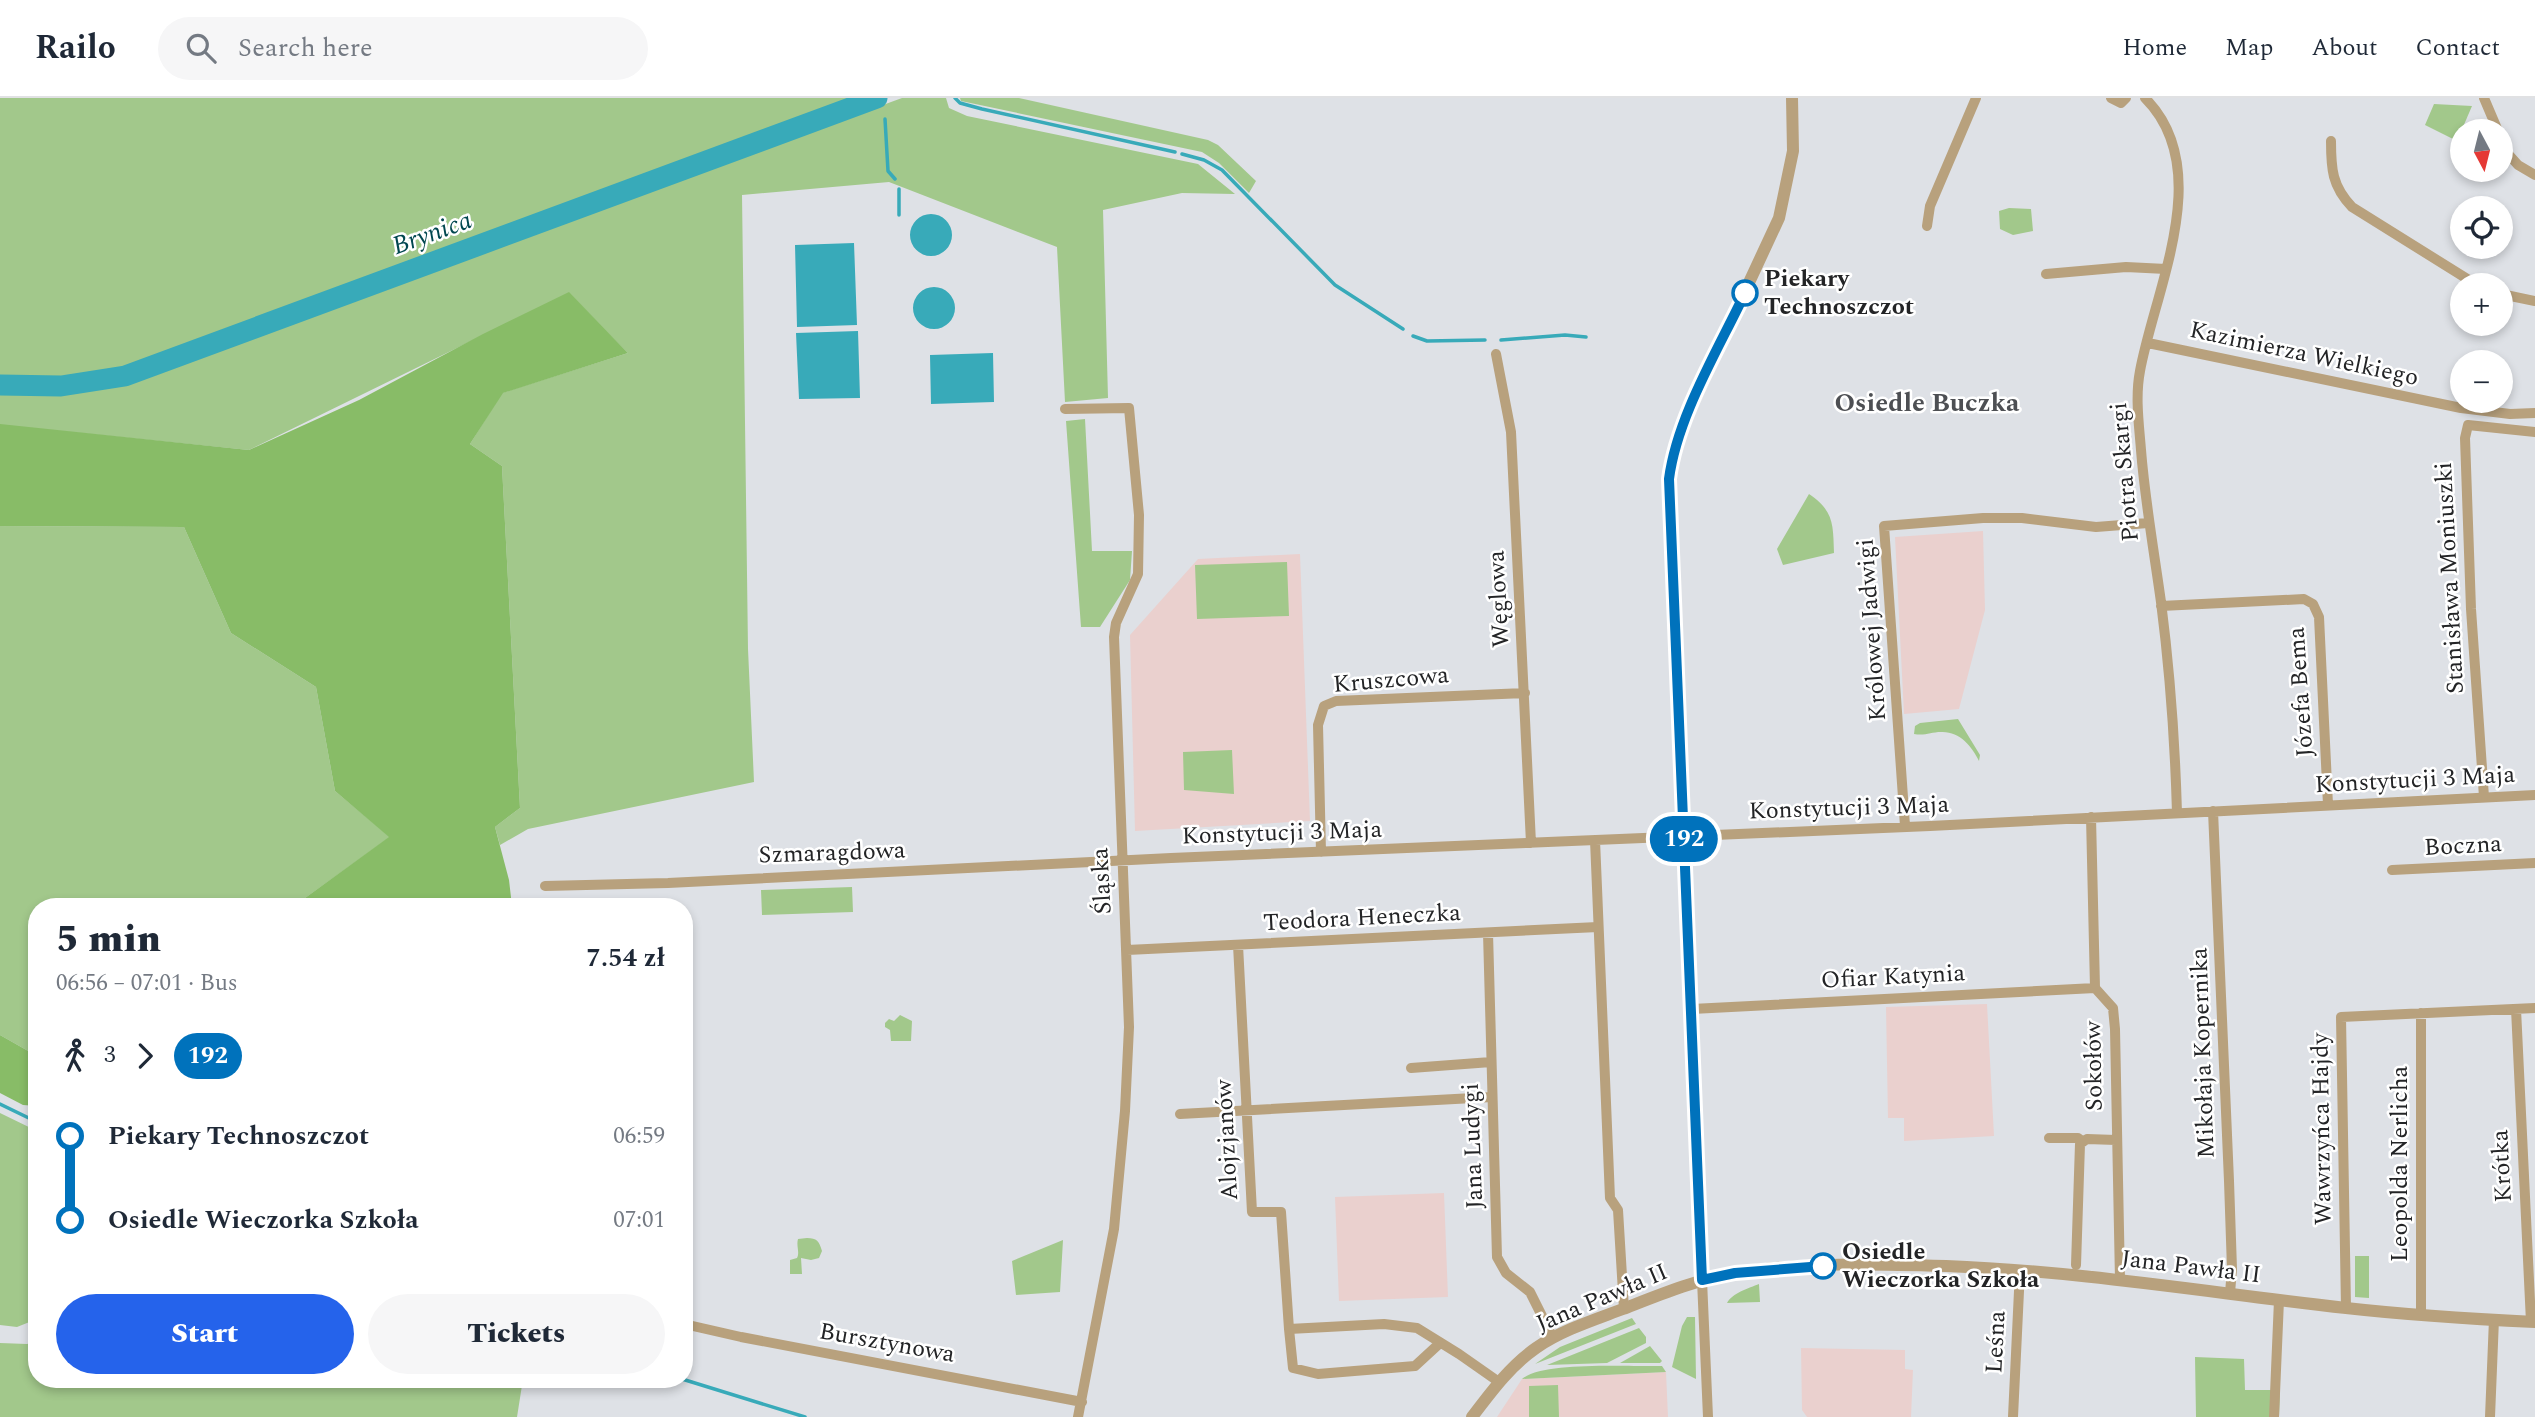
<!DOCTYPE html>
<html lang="en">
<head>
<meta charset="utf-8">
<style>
  :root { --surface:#fff; --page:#f6f6f7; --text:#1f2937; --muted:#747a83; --line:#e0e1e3; --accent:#2563eb }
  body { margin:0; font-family:Spectral,serif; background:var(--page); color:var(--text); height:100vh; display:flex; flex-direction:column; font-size:26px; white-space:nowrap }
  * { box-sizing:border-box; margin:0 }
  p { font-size:23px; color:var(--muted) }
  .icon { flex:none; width:38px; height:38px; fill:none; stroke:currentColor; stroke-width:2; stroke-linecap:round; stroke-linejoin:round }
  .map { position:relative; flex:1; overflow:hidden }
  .sheet { position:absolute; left:28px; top:800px; width:665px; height:490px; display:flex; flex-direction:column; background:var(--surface); border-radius:28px; box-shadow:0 4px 10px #0003 }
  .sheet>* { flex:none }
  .badge { padding:0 14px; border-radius:23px; font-size:24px; line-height:46px }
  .needle { width:46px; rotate:173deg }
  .tools { position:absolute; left:2450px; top:21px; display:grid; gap:14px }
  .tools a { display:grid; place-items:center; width:63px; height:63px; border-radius:50%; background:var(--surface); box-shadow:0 4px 10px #0003; font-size:35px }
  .map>.badge { position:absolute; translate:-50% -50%; box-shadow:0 0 0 4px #fff }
  .legs { display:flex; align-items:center; gap:10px; height:77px; padding:0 28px; font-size:23px }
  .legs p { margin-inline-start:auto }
  .summary { display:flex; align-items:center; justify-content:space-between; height:119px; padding:0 28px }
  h1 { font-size:38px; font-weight:800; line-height:52px }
  .cta { display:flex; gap:14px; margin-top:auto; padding:14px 28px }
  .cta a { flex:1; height:80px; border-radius:42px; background:var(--accent); color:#fff; font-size:28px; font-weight:800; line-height:80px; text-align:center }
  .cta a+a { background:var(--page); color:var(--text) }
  ul { padding:0 28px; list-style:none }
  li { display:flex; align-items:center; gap:24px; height:84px; font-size:26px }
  li i { display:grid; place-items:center; width:10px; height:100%; margin:0 9px; background:currentColor }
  li i::after { content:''; width:18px; height:18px; margin:-9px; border:5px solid; border-radius:50%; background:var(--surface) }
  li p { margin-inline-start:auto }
  li:first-child i { background:linear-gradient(#0000 50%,currentColor 0) }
  li:last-child i { background:linear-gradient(currentColor 50%,#0000 0) }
  header { display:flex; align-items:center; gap:42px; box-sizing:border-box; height:98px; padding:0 35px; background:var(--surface); border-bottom:2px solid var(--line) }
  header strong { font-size:33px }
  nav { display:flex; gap:38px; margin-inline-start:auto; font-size:24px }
  .search { width:490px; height:63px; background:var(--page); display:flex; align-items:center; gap:18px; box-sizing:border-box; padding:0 24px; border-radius:38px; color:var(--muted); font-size:26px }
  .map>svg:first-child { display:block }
  .education { fill:#ead0ce }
  .green { fill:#a2c88b }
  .forest { fill:#88bc67 }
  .water { fill:#38aab9 }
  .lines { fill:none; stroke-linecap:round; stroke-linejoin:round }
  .stream { stroke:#38aab9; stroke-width:3.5 }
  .river { stroke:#38aab9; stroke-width:21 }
  .minor { stroke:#b8a17d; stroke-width:10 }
  .tertiary { stroke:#b8a17d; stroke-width:12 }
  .line-1-casing { stroke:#fff; stroke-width:16 }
  .line-1 { stroke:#0072bc; stroke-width:10 }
  .stop-1-dot { fill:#fff; stroke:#0072bc; stroke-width:3.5 }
  .labels { text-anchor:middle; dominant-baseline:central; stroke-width:5; stroke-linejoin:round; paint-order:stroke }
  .stop-label { font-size:24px; font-weight:bold; fill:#232426; stroke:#fff; text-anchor:start }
  .street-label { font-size:24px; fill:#232426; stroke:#fff }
  .water-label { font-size:26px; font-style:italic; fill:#00474f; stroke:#fff }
  .neighbourhood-label { font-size:26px; font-weight:bold; fill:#4d4f53; stroke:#fff }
</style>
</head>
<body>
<header>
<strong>Railo</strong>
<div class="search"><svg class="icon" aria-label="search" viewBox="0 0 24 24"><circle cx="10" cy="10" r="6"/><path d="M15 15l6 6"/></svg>Search here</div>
<nav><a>Home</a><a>Map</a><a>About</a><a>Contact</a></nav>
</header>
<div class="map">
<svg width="2535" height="1319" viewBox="0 0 2535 1319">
  <rect width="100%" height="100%" fill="#dee1e6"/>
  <!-- education -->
  <path class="education" d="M1983,433L1985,512L1959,611L1904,616L1895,439Z
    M1300,456L1310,723L1135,733L1130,537L1198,461Z
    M1987,906L1994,1038L1904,1043V1020H1888L1886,909Z
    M1444,1095L1448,1199L1339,1203L1335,1099Z
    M1801,1250L1905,1252V1271L1913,1272L1911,1319H1807L1802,1312Z
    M1666,1274L1668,1319H1497L1522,1281Z"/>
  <!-- green -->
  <path class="green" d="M0,0H852L134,268L79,279L0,278Z
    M902,0H946L949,10L967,18L1198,66L1235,96L1182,95L1103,112L1108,300L1065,304L1057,149L889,84L742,97L748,551L754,684L528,731L500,747L495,729L520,710L502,368L470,346L502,295L628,255L569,195L249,352L0,327V293L48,298L125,285Z
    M960,0H1019L1208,42L1218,47L1256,83L1249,95L1219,65L1202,54L961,3Z
    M2434,6L2472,8L2457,43L2425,27Z
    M2009,110L2031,111L2033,133L2013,137L2000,131L1999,113Z
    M1085,321L1092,453H1132L1130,482L1100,529H1081L1066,323Z
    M1809,396C1834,413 1833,426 1834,455L1783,467L1777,451Z
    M0,428L184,429L231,535L316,589L335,693L390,739L294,808H37V958L0,937Z
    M1287,464L1289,518L1197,521L1195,467Z
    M1958,621L1980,657L1979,663C1972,648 1959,633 1941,634C1931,634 1925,638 1914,636L1915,628L1920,625Z
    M1232,652L1234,696L1184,692L1183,654Z
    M852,789L853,814L762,817L761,792Z
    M900,917L912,923L911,943H891L890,932L885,929V925L889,921L894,923Z
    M0,1015L37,1033V1221L17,1229L0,1227Z
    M807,1140C817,1140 819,1143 822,1153L819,1160L811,1162L801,1160L802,1176H790V1162L797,1160C800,1154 796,1148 798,1141Z
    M1063,1142L1060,1194L1016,1197L1012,1163Z
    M2355,1158H2369V1200L2355,1199Z
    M1759,1186L1760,1204L1727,1205C1732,1195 1749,1190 1759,1186Z
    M1687,1219H1695L1696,1281L1672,1269L1682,1228Z
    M1632,1220L1636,1226L1535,1266L1560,1249Z
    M1639,1230L1646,1239V1245L1607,1265L1547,1267Z
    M37,1243V1281H523L517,1319H0V1245L27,1246Z
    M1650,1248L1662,1263L1660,1265H1620Z
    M2195,1259L2244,1261L2245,1292H2280L2279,1319H2196Z
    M1662,1268L1666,1274L1522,1281C1543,1263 1631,1269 1662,1268Z
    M1558,1287L1559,1319H1529V1288Z"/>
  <!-- forest -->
  <path class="forest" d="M569,194L628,255L503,295L470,346L502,368L520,710L495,729L509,782L512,808H294L389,739L335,693L316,589L231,535L184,429L0,428V326L249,352L359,302L483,236Z
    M0,937L37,958V1008L23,1007L0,995Z"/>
  <!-- water -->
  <path class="water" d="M910 137a21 21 0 1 1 42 0a21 21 0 1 1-42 0Z
    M854,145L857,227L797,229L795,147Z
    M913 210a21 21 0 1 1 42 0a21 21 0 1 1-42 0Z
    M858,233L860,300L799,301L796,235Z
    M993,255L994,304L931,306L930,257Z"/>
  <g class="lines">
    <!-- stream -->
    <path class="stream" d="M879,0L881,7
      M955,0L960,5L982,11L1175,54
      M885,21L888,73L895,81
      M1182,56L1204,62L1222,72L1335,187L1403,231
      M899,91V117
      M1413,238L1427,243L1485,242
      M1501,242L1565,237L1586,239
      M0,1006L37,1024
      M682,1281L805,1319"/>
    <!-- river -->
    <path class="river" d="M0,287L61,288L125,278L877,0"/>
    <!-- minor -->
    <path class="minor" d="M2111,0L2121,5L2126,0
      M2145,0C2216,71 2155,191 2140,273C2135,299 2139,326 2141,352C2145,403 2154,453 2161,504C2170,574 2175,644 2177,715
      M2484,0L2498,33
      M2331,43C2331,71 2332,88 2352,109L2477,187
      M2501,48L2518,67L2535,77
      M1927,128L1930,108L1976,0
      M2046,176L2126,169L2166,171
      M2501,196L2535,203
      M2148,245L2461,310L2510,316L2535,315
      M1496,256L1511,334L1531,745
      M1065,311L1129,310L1139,417L1138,476L1116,525L1114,539L1129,929L1125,1013L1114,1131L1078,1319
      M2161,508L2304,501L2313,506L2319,519L2328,707
      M2484,699L2471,511L2465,340L2468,327L2535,334
      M2213,713L2229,1083L2232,1171L2230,1195
      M2091,719L2095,890L2113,910L2115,931L2120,1182
      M1905,728L1884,428L1983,420H2022L2096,429L2148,425
      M1595,742L1610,1100L1618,1112L1624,1211
      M1321,754L1318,627L1324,608L1336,603L1525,595
      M2392,772L2535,765
      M545,788L668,785L1171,760L1930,728L2535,697
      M1488,835L1497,1159L1506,1175L1530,1194L1553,1240
      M1238,847L1252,1114H1281L1289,1231L1384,1226L1417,1230L1459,1256L1499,1284
      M1127,852L1598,829
      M1692,911L2095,890
      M2516,911L2531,1224
      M1411,970L1491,964
      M1180,1016L1492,999
      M2049,1040H2078L2082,1043
      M2076,1167L2080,1046L2087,1041L2116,1042
      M1702,1182L1708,1319
      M2346,1210L2341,919L2535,910
      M2421,1216V915
      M684,1226L741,1239L1082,1304
      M1289,1231L1293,1270L1318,1276L1415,1268L1440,1245
      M2013,1319L2020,1172
      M2274,1319L2279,1202
      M2490,1319L2494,1221"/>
    <!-- tertiary -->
    <path class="tertiary" d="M1702,1182L1669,381L1672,358L1680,333L1779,120L1793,53L1792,0
      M1472,1319C1491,1294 1510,1268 1536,1250C1562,1232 1594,1222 1623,1211C1659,1197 1695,1182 1734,1175C1803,1164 1876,1166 1946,1168C2080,1173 2212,1195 2346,1210C2408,1217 2472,1221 2535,1224"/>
  </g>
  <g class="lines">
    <!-- line-1 casing -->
    <g class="line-1-casing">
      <path id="line-1" d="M1745,195C1718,252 1677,319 1669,381L1702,1182L1735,1175L1823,1168"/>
    </g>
    <!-- line-1 -->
    <use href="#line-1" class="line-1"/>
  </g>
  <!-- markers -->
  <g class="stop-1-dot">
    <circle cx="1745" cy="195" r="12"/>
    <circle cx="1823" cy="1168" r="12"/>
  </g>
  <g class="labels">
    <!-- stop labels -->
    <g class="stop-label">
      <text x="1764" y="181">Piekary<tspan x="1764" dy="28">Technoszczot</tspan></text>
      <text x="1842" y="1154">Osiedle<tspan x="1842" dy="28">Wieczorka Szkoła</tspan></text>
    </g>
    <!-- street labels -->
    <g class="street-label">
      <text transform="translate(2304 256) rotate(12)">Kazimierza Wielkiego</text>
      <text transform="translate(2125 374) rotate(-95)">Piotra Skargi</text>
      <text transform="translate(2450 480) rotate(-93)">Stanisława Moniuszki</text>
      <text transform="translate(1499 501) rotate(-93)">Węglowa</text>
      <text transform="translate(1872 532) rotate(-94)">Królowej Jadwigi</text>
      <text transform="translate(1391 582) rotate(-5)">Kruszcowa</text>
      <text transform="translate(2301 594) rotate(-94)">Józefa Bema</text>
      <text transform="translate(2415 682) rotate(-3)">Konstytucji 3 Maja</text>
      <text transform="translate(1849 710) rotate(-2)">Konstytucji 3 Maja</text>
      <text transform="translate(1282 735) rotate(-2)">Konstytucji 3 Maja</text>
      <text transform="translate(2463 748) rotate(-3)">Boczna</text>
      <text transform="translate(832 755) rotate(-2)">Szmaragdowa</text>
      <text transform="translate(1102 783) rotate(-93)">Śląska</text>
      <text transform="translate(1362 820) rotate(-3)">Teodora Heneczka</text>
      <text transform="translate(1893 879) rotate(-3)">Ofiar Katynia</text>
      <text transform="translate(2203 955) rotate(-92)">Mikołaja Kopernika</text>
      <text transform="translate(2094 968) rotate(-91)">Sokołów</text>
      <text transform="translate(2322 1031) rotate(-91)">Wawrzyńca Hajdy</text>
      <text transform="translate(1227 1042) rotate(-93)">Alojzjanów</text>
      <text transform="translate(1473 1048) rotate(-92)">Jana Ludygi</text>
      <text transform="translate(2400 1066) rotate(-90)">Leopolda Nerlicha</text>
      <text transform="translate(2502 1068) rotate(-93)">Krótka</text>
      <text transform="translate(2191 1169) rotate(7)">Jana Pawła II</text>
      <text transform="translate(1602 1200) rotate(-23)">Jana Pawła II</text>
      <text transform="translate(1996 1244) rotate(-87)">Leśna</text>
      <text transform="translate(887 1245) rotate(10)">Bursztynowa</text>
    </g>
    <!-- water labels -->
    <g class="water-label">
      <text transform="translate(432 135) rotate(-20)">Brynica</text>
    </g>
    <!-- neighbourhood labels -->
    <g class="neighbourhood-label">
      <text x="1927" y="305">Osiedle Buczka</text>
    </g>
  </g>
</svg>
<div class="tools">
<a><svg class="needle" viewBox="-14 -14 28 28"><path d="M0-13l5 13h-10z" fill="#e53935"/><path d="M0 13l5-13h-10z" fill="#747a83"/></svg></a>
<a><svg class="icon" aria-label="locate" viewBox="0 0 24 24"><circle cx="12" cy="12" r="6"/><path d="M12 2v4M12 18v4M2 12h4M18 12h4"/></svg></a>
<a>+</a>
<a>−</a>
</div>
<b class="badge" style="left:1684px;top:741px;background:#0072bc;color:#fff">192</b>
<section class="sheet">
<div class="summary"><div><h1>5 min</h1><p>06:56 – 07:01 · Bus</p></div><b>7.54 zł</b></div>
<div class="legs"><svg class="icon" aria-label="walk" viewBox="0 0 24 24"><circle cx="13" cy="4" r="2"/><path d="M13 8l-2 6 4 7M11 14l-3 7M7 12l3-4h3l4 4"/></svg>3<svg class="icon" aria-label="forward" viewBox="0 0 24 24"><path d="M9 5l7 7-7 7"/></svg><b class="badge" style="background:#0072bc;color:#fff">192</b></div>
<ul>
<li><i style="color:#0072bc"></i><b>Piekary Technoszczot</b><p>06:59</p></li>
<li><i style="color:#0072bc"></i><b>Osiedle Wieczorka Szkoła</b><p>07:01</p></li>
</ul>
<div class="cta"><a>Start</a><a>Tickets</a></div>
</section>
</div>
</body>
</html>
